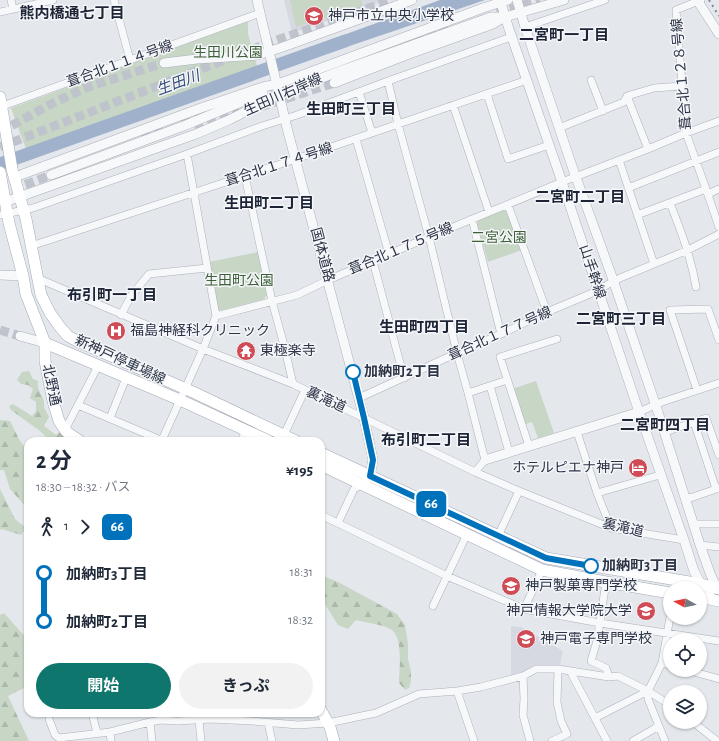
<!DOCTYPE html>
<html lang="ja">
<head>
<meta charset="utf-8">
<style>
  :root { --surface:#fff; --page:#f2f2f3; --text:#1f2937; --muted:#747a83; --accent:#0f766e }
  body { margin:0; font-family:"Alegreya Sans","Noto Sans JP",sans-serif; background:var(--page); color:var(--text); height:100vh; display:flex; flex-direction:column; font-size:15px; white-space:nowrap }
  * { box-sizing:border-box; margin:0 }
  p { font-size:13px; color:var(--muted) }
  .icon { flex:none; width:22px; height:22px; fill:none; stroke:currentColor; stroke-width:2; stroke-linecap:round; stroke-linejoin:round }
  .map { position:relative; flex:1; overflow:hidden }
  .sheet { position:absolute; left:24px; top:437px; width:301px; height:280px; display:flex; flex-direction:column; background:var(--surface); border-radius:12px; box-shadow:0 1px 3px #0004 }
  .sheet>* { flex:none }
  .badge { padding:0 8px; border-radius:6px; font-size:14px; line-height:26px }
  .needle { width:26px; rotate:278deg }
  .buttons { position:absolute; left:663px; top:581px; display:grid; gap:8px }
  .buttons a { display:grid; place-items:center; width:44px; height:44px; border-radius:50%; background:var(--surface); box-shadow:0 1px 3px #0004; font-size:20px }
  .map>.badge { position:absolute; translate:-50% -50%; box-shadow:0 0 0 2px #fff }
  .legs { display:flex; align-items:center; gap:6px; height:44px; padding:0 12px; font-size:13px }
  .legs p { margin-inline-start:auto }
  .head { display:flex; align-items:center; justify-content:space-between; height:68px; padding:0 12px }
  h1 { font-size:22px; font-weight:700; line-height:30px }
  .button { display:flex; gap:8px; margin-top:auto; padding:8px 12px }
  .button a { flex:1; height:46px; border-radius:24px; background:var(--accent); color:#fff; font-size:16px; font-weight:700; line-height:46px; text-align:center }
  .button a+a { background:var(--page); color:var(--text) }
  ul { padding:0 12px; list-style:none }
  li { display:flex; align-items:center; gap:14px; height:48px; font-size:15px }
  li i { display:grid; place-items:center; width:6px; height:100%; margin:0 5px; background:currentColor }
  li i::after { content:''; width:10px; height:10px; margin:-5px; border:3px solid; border-radius:50%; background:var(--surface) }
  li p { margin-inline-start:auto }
  li:first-child i { background:linear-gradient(#0000 50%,currentColor 0) }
  li:last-child i { background:linear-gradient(currentColor 50%,#0000 0) }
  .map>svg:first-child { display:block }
  .built { fill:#d6d9e1 }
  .forest { fill:url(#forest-firs) }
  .park { fill:#c8d6c5 }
  .water { fill:#a0b2cb }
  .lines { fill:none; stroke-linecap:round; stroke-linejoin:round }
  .river { stroke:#a0b2cb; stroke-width:13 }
  .tertiary-tunnel { stroke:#bfc3cb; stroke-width:9; stroke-dasharray:9 4.5; stroke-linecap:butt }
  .minor-casing { stroke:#acb1ba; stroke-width:8 }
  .tertiary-casing { stroke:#acb1ba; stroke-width:10 }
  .primary-casing { stroke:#a3aab8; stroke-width:12 }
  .minor { stroke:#f7f8fa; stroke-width:7 }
  .tertiary { stroke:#f7f8fa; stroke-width:9 }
  .primary { stroke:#fff; stroke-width:11 }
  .rail { stroke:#7d8596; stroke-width:2; stroke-dasharray:2 4; stroke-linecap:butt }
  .line-1-casing { stroke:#fff; stroke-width:9 }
  .line-1 { stroke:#0072bc; stroke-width:6 }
  .stop-1-dot { fill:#fff; stroke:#0072bc; stroke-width:2 }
  .labels { text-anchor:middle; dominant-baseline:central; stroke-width:3; stroke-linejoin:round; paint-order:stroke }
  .poi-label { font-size:14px; fill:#2b3345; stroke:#f4f6f9; text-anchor:start }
  .park-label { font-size:14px; fill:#3d6038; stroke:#f4f6f9 }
  .street-label { font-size:14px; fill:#2b3345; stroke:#f4f6f9 }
  .stop-label { font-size:14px; font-weight:bold; fill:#2b3345; stroke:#f4f6f9; text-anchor:start }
  .neighbourhood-label { font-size:15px; font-weight:bold; fill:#1d2436; stroke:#f4f6f9 }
  .water-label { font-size:15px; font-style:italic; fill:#354e79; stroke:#f4f6f9 }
</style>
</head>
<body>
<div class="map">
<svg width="719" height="741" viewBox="0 0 719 741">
  <defs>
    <pattern id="forest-firs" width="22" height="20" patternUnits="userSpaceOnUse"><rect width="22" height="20" fill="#c8d6c5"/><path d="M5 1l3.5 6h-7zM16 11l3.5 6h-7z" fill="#acb8ab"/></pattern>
  </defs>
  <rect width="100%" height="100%" fill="#e4e7ec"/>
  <!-- built -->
  <path class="built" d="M284,0H387L292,33Z
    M511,626L521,627L563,651L560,665H534L521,673L511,676Z"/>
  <!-- forest -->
  <path class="forest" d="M29,371L33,379L38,381V388L44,401V407L49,417L44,426L56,435L60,432L76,441H50L40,431L11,410L9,406L13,404L32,416L36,411V402L30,398L33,389L28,385L21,384L17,380L22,372Z
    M0,420L10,421L20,441L28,451V508H27L10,489L4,470H0Z
    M0,489L15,519L26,528L21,535L2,529L0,530Z
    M321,575L338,582L397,614L405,625L408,644V659L411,671V681L409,688L405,690L399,683C399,671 404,635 390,629C381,624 367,623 356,620L348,629L338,625L321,598Z
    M4,613L28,640V686L8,696L29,741H0V615Z"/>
  <!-- park -->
  <path class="park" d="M290,0H361L363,6L296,27Z
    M248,21V34L257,66L26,149L11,108Z
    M504,208L506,209L522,250L488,262L477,223L480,218Z
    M258,252L267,295L264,299L220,311L217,310L209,262Z
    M536,381L554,433L538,438L532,422L523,425L512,389Z"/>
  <!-- water -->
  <path class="water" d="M440,0H485L329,53L327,41Z"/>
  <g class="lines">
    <!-- river -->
    <path class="river" d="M0,164L345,41"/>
    <!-- tertiary-tunnel -->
    <path class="tertiary-tunnel" d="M497,13L540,0
      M401,42L452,27
      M257,96L284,86
      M260,107L334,83
      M181,120L218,108
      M194,125L240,112
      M0,132L49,105L88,87L164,63
      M141,133L168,129
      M0,147L263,45L392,0
      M0,194L51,175
      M0,330L20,336"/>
    <!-- minor casing -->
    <g class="minor-casing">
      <path id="minor" d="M11,0L13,9
        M114,0L130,60
        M701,0L676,10L686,133L706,189L719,227
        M0,12L53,0
        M525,27L605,0
        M591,80L603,111
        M388,81L398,124L429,237L457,353L468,393L485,460L475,472
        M359,92L372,133
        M487,94L508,159L549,145
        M627,96L648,149
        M453,105L489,212
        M0,107L260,13
        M559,128L624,102L627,96L654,88L682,86
        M356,139L389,254
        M619,160L654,264
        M245,176L272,301L285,349L293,384
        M628,188L719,152
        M708,194L719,189
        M670,203C681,231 691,257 696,287
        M508,205L547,312
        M0,215L33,208L187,154L262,126L297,115L388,81L511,37
        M637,215L706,189
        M472,219L501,334
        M31,246L296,159L527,80
        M373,261L404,378
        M37,278L203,349L293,384L364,418L475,472L519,491L611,528L684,540
        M121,315L131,296L149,274L207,268
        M216,316L297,295L328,280L429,237L562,182L648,149L686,133L719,121
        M490,386L509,452
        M697,390L670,310L708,309L719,340
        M468,393L507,380
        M359,398L457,353L501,334L547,312L590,294L620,278L688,250L719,234
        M78,405L163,441
        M639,412L662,402L719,383
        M110,418L126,378
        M694,422L716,489
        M65,430L98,366
        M577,432L597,493L611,528
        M665,432L706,418L719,455
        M284,435L305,390
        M162,440L203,349L216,316L187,154
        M241,441L246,431
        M529,446L500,357L557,339
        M597,493L660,475
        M685,499L693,497L719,488
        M321,515L447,576L524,609L600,623L719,641
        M338,523L354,489L363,484
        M693,524H719
        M498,536L519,491
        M700,545L719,547
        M606,582L597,641L591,661L606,668L609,677
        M433,606L467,534
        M524,609L542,570
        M662,663L670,665
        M687,670L719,679
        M570,671L607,741
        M523,676L524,699L523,715L530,741
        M457,691L474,741
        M92,713L97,733
        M595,718L648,691
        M49,719L55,735L59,738L110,732L150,722L161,720L177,721L211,719L252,721L298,725L328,723L376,713L419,694L457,691L481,687L523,676L536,669H558L609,677L618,676L648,691L670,705
        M199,720L201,741
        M150,722L152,741
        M693,722L717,741
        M268,723L272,741
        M110,732L111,741
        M552,741L567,734L561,721L557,702L558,669
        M633,741L659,726
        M665,741L648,699V691L662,663L670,617"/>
    </g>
    <!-- tertiary casing -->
    <g class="tertiary-casing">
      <path id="tertiary" d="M257,0L287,128L364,418L373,460L370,476L366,480
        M500,0L509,29L562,182L639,412L684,540L694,571L701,584L713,599
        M517,0L525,27L573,169L611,274L658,412L700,545L710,573L714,582L719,589
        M697,0L719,34
        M164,63L197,59L258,55L280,48L412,0
        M334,83L409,54L493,24L503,18
        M51,175L186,125L263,93
        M14,178L23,174L201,108L263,87L277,84L289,80L483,8L508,0
        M5,202L196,134L229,120L280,94L340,71L491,17H505L564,0
        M0,275L23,276
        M20,336L45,343
        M485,460L639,412"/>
    </g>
    <!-- primary casing -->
    <g class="primary-casing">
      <path id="primary" d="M0,97L12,169L26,219L41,295L50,313L60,327L68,336L77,341L195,393L296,441
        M0,172L9,223L23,276L26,294L45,343V361L53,401L59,421L65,430L68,433L80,441
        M45,343L180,400L269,441
        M321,453L546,558L701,584L719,589
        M321,465L542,570L606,582L670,593
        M700,597L719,601
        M321,710L330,727L334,741"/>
    </g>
    <!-- minor -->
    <use href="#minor" class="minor"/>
    <!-- tertiary -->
    <use href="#tertiary" class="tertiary"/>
    <!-- primary -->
    <use href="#primary" class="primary"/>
    <!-- rail -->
    <path class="rail" d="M709,0L719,16"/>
  </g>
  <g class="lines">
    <!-- line-1 casing -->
    <g class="line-1-casing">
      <path id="line-1" d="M353,372L364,418L373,460L370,476L546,558L591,566"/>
    </g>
    <!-- line-1 -->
    <use href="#line-1" class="line-1"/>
  </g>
  <!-- icons -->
  <defs>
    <g id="school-disc" transform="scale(1)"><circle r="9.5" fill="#cf4b55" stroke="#f4f6f9"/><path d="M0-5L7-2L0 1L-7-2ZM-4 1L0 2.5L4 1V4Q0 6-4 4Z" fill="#fff"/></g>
    <g id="hospital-disc" transform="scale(1)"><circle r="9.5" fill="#cf4b55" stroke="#f4f6f9"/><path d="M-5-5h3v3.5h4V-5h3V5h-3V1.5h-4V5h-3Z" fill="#fff"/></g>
    <g id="temple-disc" transform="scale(1)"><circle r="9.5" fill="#cf4b55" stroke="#f4f6f9"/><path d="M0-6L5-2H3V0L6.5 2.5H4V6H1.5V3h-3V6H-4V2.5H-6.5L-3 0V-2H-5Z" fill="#fff"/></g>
    <g id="hotel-disc" transform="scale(1)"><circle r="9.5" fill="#cf4b55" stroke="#f4f6f9"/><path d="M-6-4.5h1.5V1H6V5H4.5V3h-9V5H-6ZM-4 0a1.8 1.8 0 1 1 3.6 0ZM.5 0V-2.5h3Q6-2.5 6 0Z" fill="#fff"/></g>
    <g id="university-disc" transform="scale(1)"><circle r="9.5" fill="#cf4b55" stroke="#f4f6f9"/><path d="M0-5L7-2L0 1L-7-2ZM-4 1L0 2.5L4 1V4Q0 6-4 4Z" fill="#fff"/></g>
  </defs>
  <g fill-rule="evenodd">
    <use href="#school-disc" x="314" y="16"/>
    <use href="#hospital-disc" x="116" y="331"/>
    <use href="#temple-disc" x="246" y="351"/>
    <use href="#hotel-disc" x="638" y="468"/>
    <use href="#university-disc" x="511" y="586"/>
    <use href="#university-disc" x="646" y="611"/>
    <use href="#school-disc" x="526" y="639"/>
  </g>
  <!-- markers -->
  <g class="stop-1-dot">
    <circle cx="353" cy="372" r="7"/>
    <circle cx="591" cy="566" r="7"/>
  </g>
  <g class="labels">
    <!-- poi labels -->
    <g class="poi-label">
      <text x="328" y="16">神戸市立中央小学校</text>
      <text x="130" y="331">福島神経科クリニック</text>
      <text x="260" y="351">東極楽寺</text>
      <text x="624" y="468" text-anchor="end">ホテルピエナ神戸</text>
      <text x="525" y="586">神戸製菓専門学校</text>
      <text x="632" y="611" text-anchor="end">神戸情報大学院大学</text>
      <text x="540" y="639">神戸電子専門学校</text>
    </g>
    <!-- park labels -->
    <g class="park-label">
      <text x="228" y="53">生田川公園</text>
      <text x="499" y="238">二宮公園</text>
      <text x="239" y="281">生田町公園</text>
    </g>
    <!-- street labels -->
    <g class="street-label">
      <text transform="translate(120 64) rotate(-20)">葺合北１１４号線</text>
      <text transform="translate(682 74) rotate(-95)">葺合北１２８号線</text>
      <text transform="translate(283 95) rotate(-24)">生田川右岸線</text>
      <text transform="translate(279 165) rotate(-18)">葺合北１７４号線</text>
      <text transform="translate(401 249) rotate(-23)">葺合北１７５号線</text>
      <text transform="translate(322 255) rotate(75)">国体道路</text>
      <text transform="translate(592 272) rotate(72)">山手幹線</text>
      <text transform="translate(500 334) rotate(-24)">葺合北１７７号線</text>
      <text transform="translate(120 360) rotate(25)">新神戸停車場線</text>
      <text transform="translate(51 385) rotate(78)">北野通</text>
      <text transform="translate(326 400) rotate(25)">裏滝道</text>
      <text transform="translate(623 528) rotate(13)">裏滝道</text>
    </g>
    <!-- stop labels -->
    <g class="stop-label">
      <text x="364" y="372">加納町2丁目</text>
      <text x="602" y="566">加納町3丁目</text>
    </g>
    <!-- neighbourhood labels -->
    <g class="neighbourhood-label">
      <text x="72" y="13">熊内橋通七丁目</text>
      <text x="564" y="35">二宮町一丁目</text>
      <text x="351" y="109">生田町三丁目</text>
      <text x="580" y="197">二宮町二丁目</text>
      <text x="269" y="203">生田町二丁目</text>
      <text x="112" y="295">布引町一丁目</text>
      <text x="621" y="319">二宮町三丁目</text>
      <text x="424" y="327">生田町四丁目</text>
      <text x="665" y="425">二宮町四丁目</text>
      <text x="426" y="440">布引町二丁目</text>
    </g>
    <!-- water labels -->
    <g class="water-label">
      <text transform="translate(178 83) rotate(-20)">生田川</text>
    </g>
  </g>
</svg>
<div class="buttons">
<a><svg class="needle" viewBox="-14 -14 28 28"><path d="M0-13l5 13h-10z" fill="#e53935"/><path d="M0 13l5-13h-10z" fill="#747a83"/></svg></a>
<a><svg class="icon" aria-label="locate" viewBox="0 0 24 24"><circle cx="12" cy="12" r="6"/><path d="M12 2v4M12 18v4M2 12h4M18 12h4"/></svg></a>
<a><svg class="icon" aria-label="layers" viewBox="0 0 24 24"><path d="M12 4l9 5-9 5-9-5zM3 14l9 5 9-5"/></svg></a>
</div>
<b class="badge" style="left:431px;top:504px;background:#0072bc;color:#fff">66</b>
<section class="sheet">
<div class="head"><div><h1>2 分</h1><p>18:30 – 18:32 · バス</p></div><b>¥195</b></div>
<div class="legs"><svg class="icon" aria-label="walk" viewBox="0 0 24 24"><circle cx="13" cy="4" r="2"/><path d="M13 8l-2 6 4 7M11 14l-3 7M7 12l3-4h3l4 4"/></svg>1<svg class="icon" aria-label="forward" viewBox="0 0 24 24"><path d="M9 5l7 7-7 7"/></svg><b class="badge" style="background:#0072bc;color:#fff">66</b></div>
<ul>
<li><i style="color:#0072bc"></i><b>加納町3丁目</b><p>18:31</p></li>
<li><i style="color:#0072bc"></i><b>加納町2丁目</b><p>18:32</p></li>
</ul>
<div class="button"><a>開始</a><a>きっぷ</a></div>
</section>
</div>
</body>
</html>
